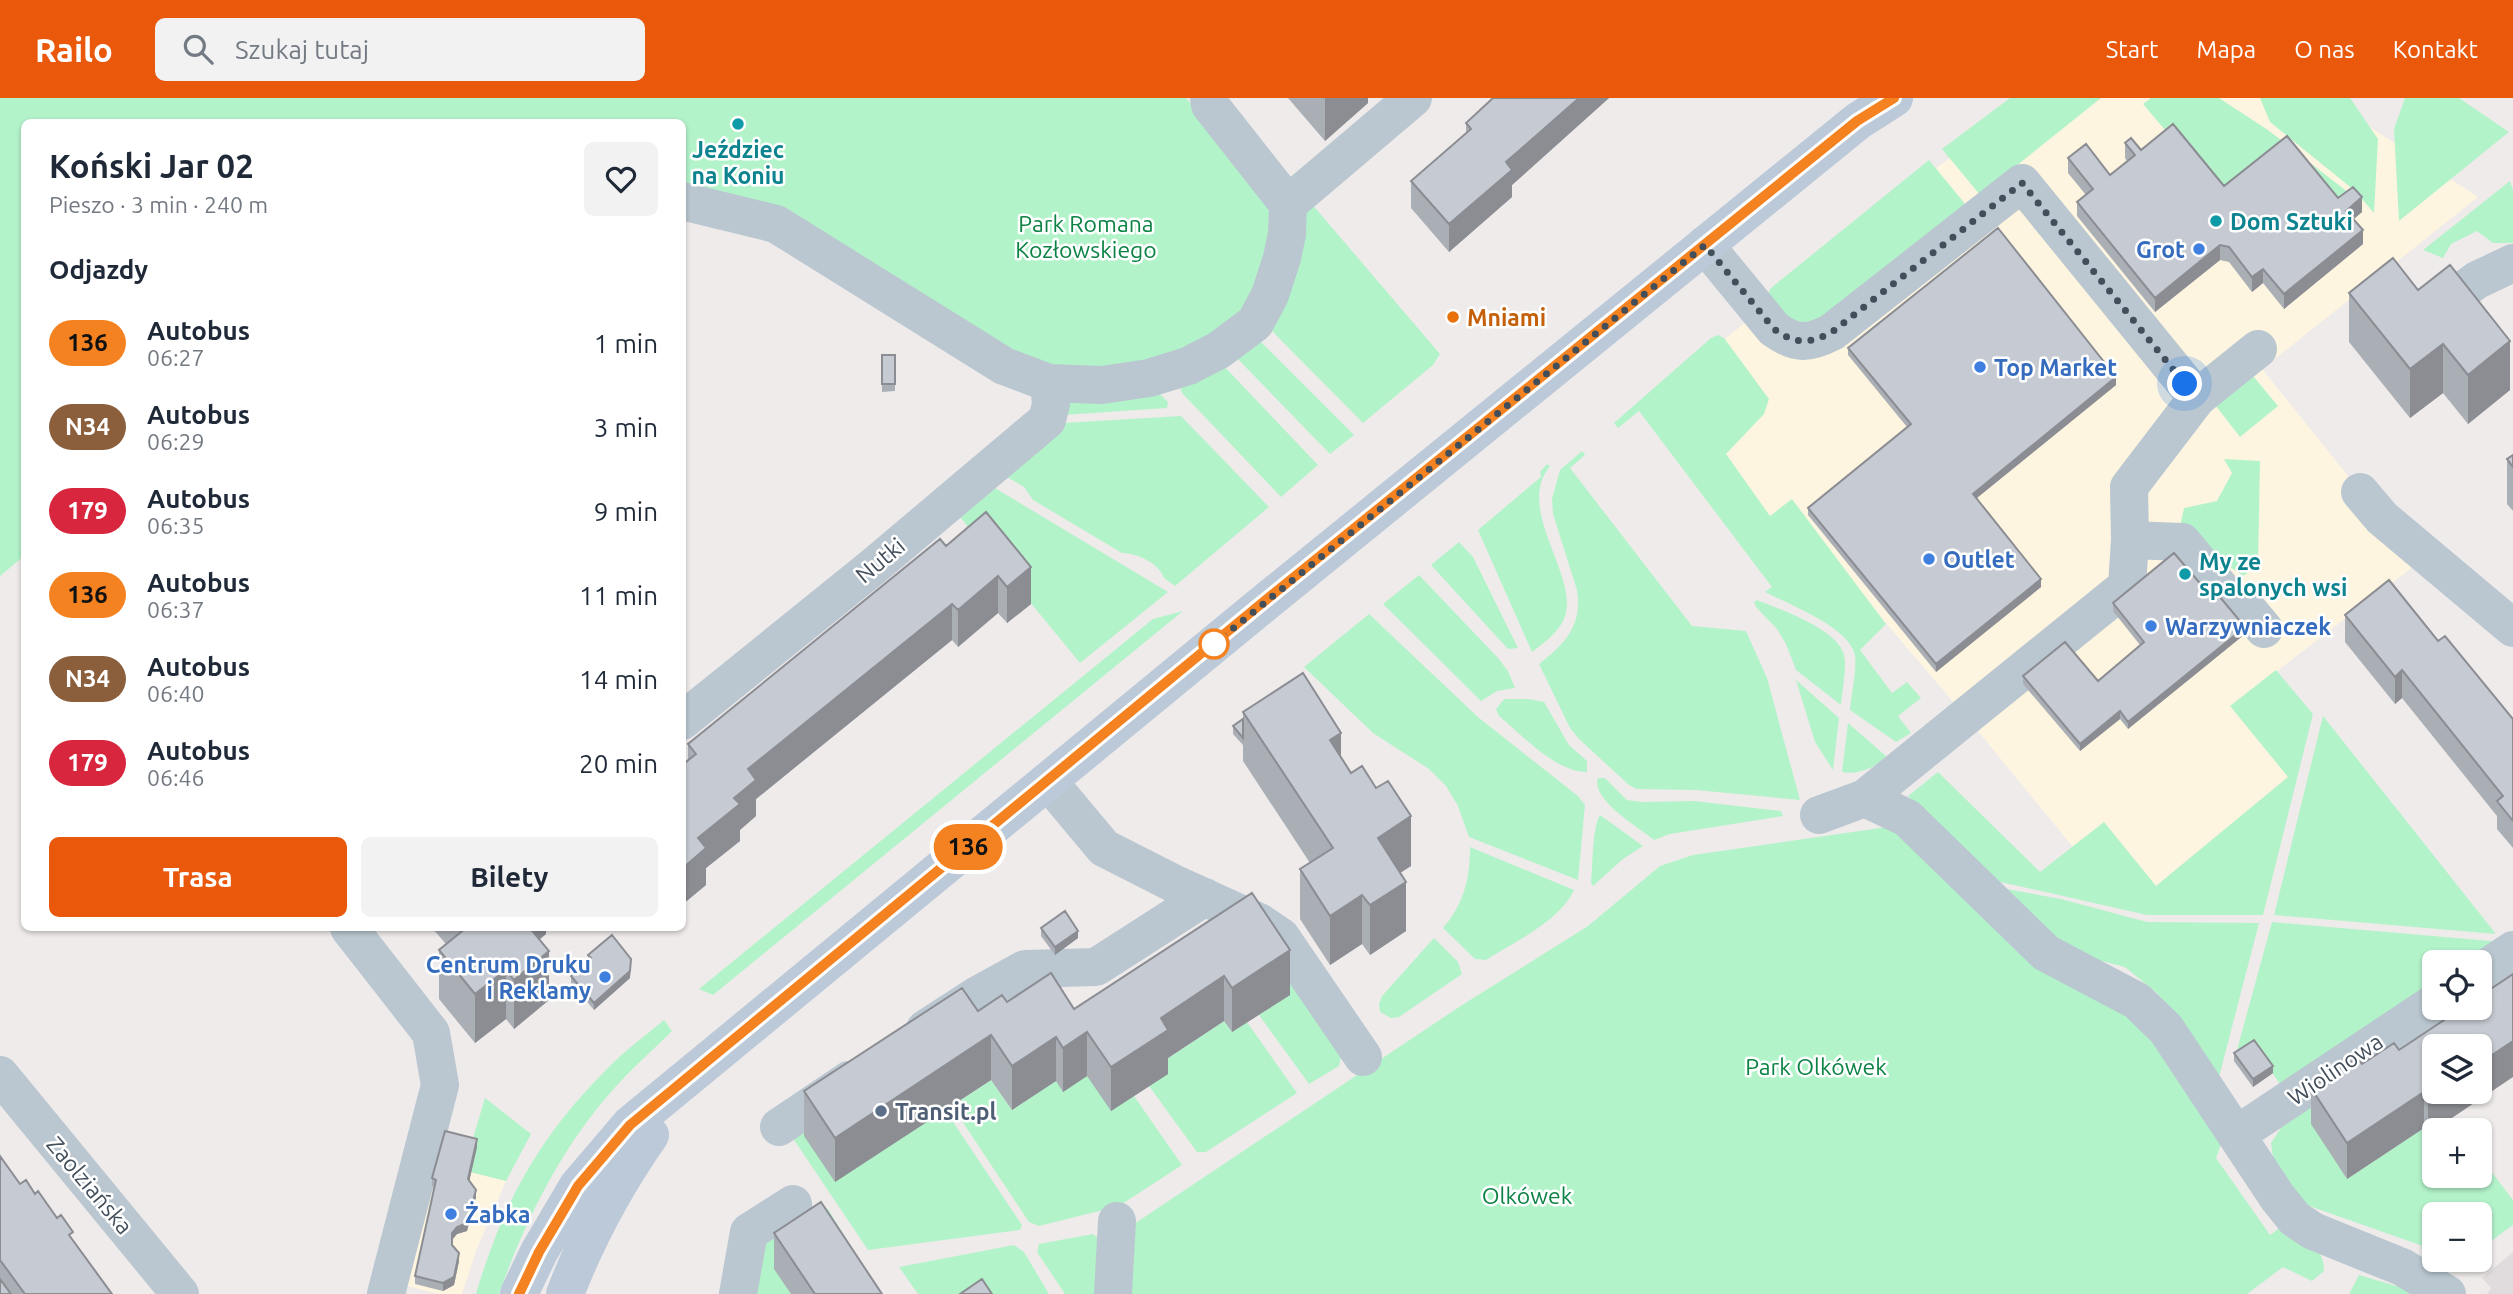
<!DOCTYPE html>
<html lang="pl">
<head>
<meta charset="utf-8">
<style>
  :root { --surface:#fff; --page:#f2f2f3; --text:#1f2937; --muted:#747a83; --accent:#ea580c }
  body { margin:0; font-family:Ubuntu,sans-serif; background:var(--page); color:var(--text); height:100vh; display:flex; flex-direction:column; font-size:26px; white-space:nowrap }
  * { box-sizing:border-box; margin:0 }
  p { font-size:23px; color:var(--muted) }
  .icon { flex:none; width:38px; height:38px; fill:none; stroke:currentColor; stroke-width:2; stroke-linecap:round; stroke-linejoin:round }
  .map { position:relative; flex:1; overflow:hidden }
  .details { position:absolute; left:21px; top:21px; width:665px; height:812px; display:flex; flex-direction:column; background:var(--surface); border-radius:10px; box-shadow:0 2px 5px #0004 }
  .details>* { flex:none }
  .badge { padding:0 14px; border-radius:23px; font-size:24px; line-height:46px }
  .tools { position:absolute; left:2422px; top:852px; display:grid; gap:14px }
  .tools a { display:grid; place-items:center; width:70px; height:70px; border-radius:10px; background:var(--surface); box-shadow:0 2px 5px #0004; font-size:35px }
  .you { position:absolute; width:35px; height:35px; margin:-18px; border:5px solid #fff; border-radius:50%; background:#1a73e8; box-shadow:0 0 0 10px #1a73e833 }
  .map>.badge { position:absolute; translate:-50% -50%; box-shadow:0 0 0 4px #fff }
  h2 { padding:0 28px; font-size:26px; line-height:63px }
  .round { display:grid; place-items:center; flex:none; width:74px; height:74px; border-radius:10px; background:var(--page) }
  .overview { display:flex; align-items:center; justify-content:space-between; height:119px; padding:0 28px }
  h1 { font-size:33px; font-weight:700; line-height:52px }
  .button { display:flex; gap:14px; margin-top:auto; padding:14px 28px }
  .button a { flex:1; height:80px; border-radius:10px; background:var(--accent); color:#fff; font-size:28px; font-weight:700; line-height:80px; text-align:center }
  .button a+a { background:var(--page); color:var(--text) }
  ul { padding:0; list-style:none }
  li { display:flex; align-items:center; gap:21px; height:84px; padding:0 28px }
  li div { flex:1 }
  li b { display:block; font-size:26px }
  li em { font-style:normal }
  li .badge { min-width:77px; font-weight:700; text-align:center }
  header { display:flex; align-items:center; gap:42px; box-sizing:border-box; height:98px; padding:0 35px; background:var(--accent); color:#fff }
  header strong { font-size:33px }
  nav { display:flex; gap:38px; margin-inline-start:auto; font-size:24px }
  .search { width:490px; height:63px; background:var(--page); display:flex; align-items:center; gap:18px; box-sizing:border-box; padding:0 24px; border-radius:10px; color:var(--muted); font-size:26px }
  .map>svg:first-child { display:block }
  .commercial { fill:#fef5e0 }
  .education { fill:#e0dcdd }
  .green { fill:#b3f3ca }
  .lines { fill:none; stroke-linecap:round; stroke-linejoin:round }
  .street { stroke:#bac7d0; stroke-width:38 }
  .secondary { stroke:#bbc9d8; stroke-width:38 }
  .wall { fill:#aaaeb5 }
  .shaded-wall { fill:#8b8d93 }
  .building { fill:#c6cad2; stroke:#8b8d93; stroke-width:2 }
  .line-casing { stroke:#fff; stroke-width:16 }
  .line { stroke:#f58220; stroke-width:10 }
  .walk { stroke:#424f5b; stroke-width:7; stroke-dasharray:0 12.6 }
  .culture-dot { fill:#0f9aa8; stroke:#fff; stroke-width:2.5 }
  .shop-dot { fill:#3f7fe0; stroke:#fff; stroke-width:2.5 }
  .food-dot { fill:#e8710a; stroke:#fff; stroke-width:2.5 }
  .stop-dot { fill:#fff; stroke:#f58220; stroke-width:3.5 }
  .service-dot { fill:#5c6f8a; stroke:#fff; stroke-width:2.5 }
  .labels { text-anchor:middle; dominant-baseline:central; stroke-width:5; stroke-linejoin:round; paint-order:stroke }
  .culture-label { font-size:23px; font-weight:bold; fill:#0d838f; stroke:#fff; text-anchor:start }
  .park-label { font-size:23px; fill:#0c8345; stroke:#fff }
  .shop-label { font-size:23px; font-weight:bold; fill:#366cbe; stroke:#fff; text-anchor:start }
  .food-label { font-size:23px; font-weight:bold; fill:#c56008; stroke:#fff; text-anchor:start }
  .street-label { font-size:23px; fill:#424f5b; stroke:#fff }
  .service-label { font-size:23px; font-weight:bold; fill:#4e5e75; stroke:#fff; text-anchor:start }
</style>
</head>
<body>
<header>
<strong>Railo</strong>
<div class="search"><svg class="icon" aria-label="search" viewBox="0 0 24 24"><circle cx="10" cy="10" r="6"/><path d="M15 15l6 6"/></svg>Szukaj tutaj</div>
<nav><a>Start</a><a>Mapa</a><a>O nas</a><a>Kontakt</a></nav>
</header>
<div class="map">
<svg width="2513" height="1196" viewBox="0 0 2513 1196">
  <rect width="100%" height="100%" fill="#efebeb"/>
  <!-- commercial -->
  <path class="commercial" d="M2028,0H2325L2478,99L2262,271L2418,465L2231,608L2288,679L2156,788L2104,724L2073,749L1973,627L1811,437L1763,476L1639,312L1878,115Z
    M441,1040L471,1074L506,1083L477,1150L462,1196H439L403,1187Z"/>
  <!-- education -->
  <path class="education" d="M2513,1154V1196H2487L2491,1190L2482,1180Z"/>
  <!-- green -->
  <path class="green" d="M0,0H1186L1270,98L1276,133L1244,217L1173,262L1064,277L683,90L682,24H24V458L0,478Z
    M2010,0H2101L1980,97L1942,51Z
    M2151,0H2219L2268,32L2349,95L2338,114L2224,102L2143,6Z
    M2260,0H2350L2378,41L2374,115L2355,93L2270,24Z
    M2405,0H2459L2509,34L2399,123L2394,31Z
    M1929,62L1966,107L1814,225C1787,224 1782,217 1768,196L1771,190Z
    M2510,83L2513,92V145H2493L2477,133L2451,146L2443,160L2423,152Z
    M1311,105L1440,256L1433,267L1363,325L1273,234L1270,225L1301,112Z
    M1718,237L1724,240L1769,301L1764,316L1726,356L1770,418L1792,401L1886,526L1860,552L1892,595L1907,584L1921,600L1898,618L1911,635L1896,644L1850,612C1851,597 1857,573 1855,558C1851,530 1788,506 1765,494L1772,489L1639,313L1618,330L1614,325L1711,240Z
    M1256,239L1354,337L1330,356L1233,256Z
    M1220,264L1318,367L1281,399L1183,296L1180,290Z
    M2249,273L2278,308L2240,339L2212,303Z
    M1154,294L1161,297L1168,304L1167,310L1063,317V303Z
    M1181,318L1269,409L1175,488L1164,480C1159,465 1136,455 1122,455L1033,402L1024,389L1002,376L1063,325Z
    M1582,353L1585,357L1570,370L1692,528L1746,533L1767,580L1800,702L1696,692L1637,691L1629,687L1579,641L1570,630L1539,566C1565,546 1583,526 1577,492L1553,416L1552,401L1560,372Z
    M2224,361L2260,363L2258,468L2243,478L2179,433L2184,410L2217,403L2232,375Z
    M1547,366L1550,368C1513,413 1584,482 1563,523C1556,536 1544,545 1532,554L1478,432L1541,379L1540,374Z
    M990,387L1168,494L1080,565L956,414Z
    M1459,444L1473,459L1518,550L1508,551L1431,467Z
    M1419,477L1498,560L1508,573L1515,590L1497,593L1481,603L1383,506Z
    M1757,502C1779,511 1838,531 1844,557C1847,569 1842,594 1841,607L1796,572L1786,546L1777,531L1756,509L1754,504Z
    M1183,513L713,897L699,891L1153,521Z
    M1369,516L1479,620L1578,698L1585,707L1578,782L1469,739L1458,708L1446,688L1429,671L1373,635L1304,569Z
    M2276,572L2313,616L2263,817H2147L1996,783L1908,698L1938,674L2040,774L2104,724L2156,788L2288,679L2230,608Z
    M1796,582L1839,620L1833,672L1815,644Z
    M1504,601H1529L1544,604L1569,647L1587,663V674C1557,675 1521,636 1499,618L1496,611Z
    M2323,618L2496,836L2274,817Z
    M1848,625L1886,658C1877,670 1857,677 1842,674Z
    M1598,680H1605L1627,702L1642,704L1694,703L1781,713L1783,718L1670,736L1654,742C1639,730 1590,701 1598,680Z
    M1600,717L1643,748L1623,761L1593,788L1591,784C1593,766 1592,730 1600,717Z
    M1887,729L2115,890L2224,1038L2216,1060L2270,1137L2285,1126C2302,1139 2325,1149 2324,1173L2312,1183L2283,1169L2247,1196H1127L1131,1128L1459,909L1588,828L1660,768L1693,757Z
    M1470,749L1574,792C1560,823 1514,844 1486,862L1475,861L1443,830C1464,806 1470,780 1470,749Z
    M1990,788L2061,801L2147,824L2259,825L2218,983L2158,896L2125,869L2060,852Z
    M2272,824L2502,844L2479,864H2434V894L2285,993L2254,949L2234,963Z
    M1260,838L1342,954L1339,968L1309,986L1259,917L1290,896Z
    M1434,840L1458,864L1462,876L1399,919L1391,920L1380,914L1379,906L1382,898Z
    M664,922L672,933C652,953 630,972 611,994C560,1052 525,1123 499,1196H476C503,1104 539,1039 607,971C624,953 645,938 664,922Z
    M1224,923L1232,934L1247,924L1297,995L1206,1054H1197L1149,988L1161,965Z
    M1087,978L1134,998L1182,1067L1119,1108L1039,1128L1029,1124L952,1008L991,982L1012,1012L1056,983Z
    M2344,980L2347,1081L2424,1030L2428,1036L2450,1022L2459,1032H2434V1078H2480V1059L2513,1102V1127L2480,1151V1116H2434V1152L2298,1104L2273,1059L2271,1045L2289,1018Z
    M485,1000L531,1036L506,1083L470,1074L471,1047Z
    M945,1012L1022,1127L1020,1132L868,1152L788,1033Z
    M822,1108L828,1111L859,1162L843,1173L775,1171L791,1196H754L758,1150Z
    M1093,1136L1098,1140V1196H1065L1037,1154L1039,1146Z
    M1014,1147L1024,1154L1049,1196H918L899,1169Z
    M2359,1177L2403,1190L2410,1196H2349Z"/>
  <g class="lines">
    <!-- street -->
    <path class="street" d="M682,103L776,126L1004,268L1049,285L1102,287L1149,280L1188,268L1219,252L1255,225L1270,197L1282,160L1287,136L1288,106L1210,7L1209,0
      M1288,106L1413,0
      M1705,147L1774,231C1796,247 1809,246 1832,234L2022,85L2197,300
      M2451,201L2477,182L2513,165
      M2360,394L2382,420L2513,530
      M2130,442L2182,444L2227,498L2248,512L2264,531
      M682,623L874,468L1047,322L1051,306L1049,285
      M1048,683L1104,750L1173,785L1259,824L1281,839L1363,959
      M1865,700L2127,488L2130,442L2129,389L2197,300L2258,251
      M1819,717L1865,700L1907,720L2046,855L2137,903L2166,931L2278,1100L2295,1121L2313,1133L2402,1169L2447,1196
      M349,830L431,935L440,987L386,1196
      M2480,874L2513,852
      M925,931L976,898L1025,871L1096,869L1205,799
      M0,977L180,1196
      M779,1029L849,982
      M2236,1037L2434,905
      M738,1196L749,1134L793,1106
      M1113,1196L1117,1123"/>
    <!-- secondary -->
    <path class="secondary" d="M519,1196L539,1154L578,1088L630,1027L1257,511L1858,23L1894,0
      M565,1196C587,1139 615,1087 650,1037"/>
  </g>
  <!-- wall -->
  <path class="wall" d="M1288,0H1368V5L1325,43Z
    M1493,0H1609L1512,87V99L1449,154L1411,110V83L1466,36V25Z
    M2125,45L2224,88L2338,100L2362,114L2354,121L2363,146L2284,211L2263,185L2252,194L2229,164L2220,162L2155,214L2077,118V104L2086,97L2068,75V60L2110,77L2127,63L2125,60Z
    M2418,192L2510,292L2468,326L2443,295L2410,320L2349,244V195Z
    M1848,250L2116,287L1977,400L2041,489L1936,574L1808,417V410L1907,329L1848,257Z
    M882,257H895V293L882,294Z
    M2513,357V413L2507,406V361Z
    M986,414L1031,506L1007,525L998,515L958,549L952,542L756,701V718L740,732V743L706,770V787L683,806L682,667L688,663V646L946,448Z
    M2210,497L2245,536L2128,631L2120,621L2080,653L2023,586V578L2098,583L2140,547L2113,513V505Z
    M2345,517L2438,543L2513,621V750L2497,731V718L2402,600L2395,606L2345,544Z
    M1243,614L1341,659L1411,768L1400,775L1406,833L1370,857L1362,846L1330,867L1300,821V771L1310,765L1243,663V647L1233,636V628L1243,621Z
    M1252,795L1290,897L1232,934L1224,923L1168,960V976L1111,1013L1087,978L1063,994L1056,983L1012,1012L991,982L835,1084L804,1038V993L978,913L1007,904L1074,911Z
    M432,830H546V836L539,842L549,902L514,931L506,921L475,945L439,901V852L446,846Z
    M1041,830L1078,840L1055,857L1041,838Z
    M588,857L631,868L630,880L594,912L571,885V878L588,863Z
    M2462,910L2428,1036L2424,1030L2347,1081L2311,1026V990L2362,966L2399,952Z
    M2234,955L2273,975L2253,989L2234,963Z
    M477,1049L469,1083L476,1099L467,1133L457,1136L452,1142V1147L459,1163L454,1187L443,1193L415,1186V1178L435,1089L432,1088V1080Z
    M0,1058L20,1086L35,1096L73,1142L112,1196H0Z
    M774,1135L882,1196H791L774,1171Z"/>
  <!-- shaded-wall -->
  <path class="shaded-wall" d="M1325,0H1368V5L1325,43Z
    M1579,0H1609L1512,87V99L1449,154V126L1506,64Z
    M2362,99V114L2346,127V113Z
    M2363,132V146L2284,211V196Z
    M2220,147V162L2155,214V200Z
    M2263,171V185L2252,194V179Z
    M2510,243V292L2468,326V277Z
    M2443,246V295L2410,320V271Z
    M2116,279V287L1973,403V396Z
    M1031,469V506L1007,525V489Z
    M998,478V515L958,549V512Z
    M2041,481V489L1936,574V566Z
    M952,506V542L756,701V718L740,732V743L706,770V787L683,806V770L698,740L734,700L748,671Z
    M2245,529V536L2128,631V624Z
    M2402,572V600L2395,606V579Z
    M2120,613V621L2080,653V646Z
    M1341,635V684L1330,642Z
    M1411,718V768L1378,789V740Z
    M1406,784V833L1370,857V807Z
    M1362,797V846L1330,867V818Z
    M515,830H546V836L515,861Z
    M1078,833V840L1055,857V849Z
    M1290,852V897L1232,934V890Z
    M549,853V902L514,931V882Z
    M631,861L630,880L594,912V905Z
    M506,872V921L475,945V896Z
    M1224,878V923L1168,960V976L1111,1013V969L1161,920Z
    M1087,934V978L1063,994V950Z
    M991,937V982L835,1084V1040Z
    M1056,939V983L1012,1012V968Z
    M2513,943V979L2428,1036V1000L2437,994H2480V965Z
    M2273,968V975L2253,989V981Z
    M2424,994V1030L2347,1081V1045Z
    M477,1041V1049L468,1089V1081Z
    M476,1092V1099L467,1133L457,1136L452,1142V1135Z
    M459,1155V1163L454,1187L443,1193V1185Z"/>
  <!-- building -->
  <path class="building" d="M1493,0H1579L1506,64L1512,72L1449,126L1411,83L1471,31L1466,25Z
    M2173,26L2224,88L2287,38L2338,100L2353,89L2362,99L2346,113L2363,132L2284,196L2263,171L2252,179L2229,149L2220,147L2155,200L2077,104L2093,91L2068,60L2086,46L2110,77L2135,57L2125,45L2131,40L2141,52Z
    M1998,130L2116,279L1973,396L2041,481L1936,566L1808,410L1911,326L1848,250Z
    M2393,160L2418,192L2450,167L2510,243L2468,277L2443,246L2410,271L2349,195Z
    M882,257H895V286H882Z
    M2513,357V369L2507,361Z
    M986,414L1031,469L1007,489L998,478L958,512L952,506L748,671L756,682L734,700L740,706L698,740L706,750L683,770L682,667L696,656L688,646L940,441L946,448Z
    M2174,455L2210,497L2215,493L2245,529L2128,624L2120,613L2080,646L2023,578L2065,544L2098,583L2144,544L2113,505Z
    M2389,482L2438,543L2445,538L2513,621V723L2497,703L2503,698L2402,572L2395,579L2345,517Z
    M1303,575L1341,635L1330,642L1351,675L1362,668L1376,690L1388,683L1411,718L1378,740L1406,784L1370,807L1362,797L1330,818L1300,771L1333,750L1243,614Z
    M1243,621V640L1233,628Z
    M1252,795L1290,852L1232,890L1224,878L1161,920L1168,932L1111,969L1087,934L1063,950L1056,939L1012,968L991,937L835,1040L804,993L962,890L978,913L1002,897L1007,904L1051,875L1074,911Z
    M1065,813L1078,833L1055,849L1041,830Z
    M466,830H530L549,853L514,882L506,872L475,896L439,852Z
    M612,837L631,861L630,873L594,905L571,878L591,860L588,857Z
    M2513,876V943L2480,965V948H2434V994H2437L2428,1000L2424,994L2347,1045L2311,990L2357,960L2362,966L2394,945L2399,952L2462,910H2480V898Z
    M2254,942L2273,968L2253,981L2234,955Z
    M445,1033L477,1041L468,1081L476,1092L467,1125L457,1129L452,1135V1147L459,1155L454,1179L443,1185L415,1178L436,1082L432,1080Z
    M0,1058L20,1086L26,1082L35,1096L38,1093L57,1120L61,1117L73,1134L69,1137L112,1196H25L0,1162Z
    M821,1104L882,1196H815L774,1135Z
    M0,1181L11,1196H0Z
    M982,1181L992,1196H960Z"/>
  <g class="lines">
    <!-- line casing -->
    <g class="line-casing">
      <path id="line" d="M519,1196L539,1154L578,1088L630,1027L1256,510L1857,23L1894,0"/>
    </g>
    <!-- line -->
    <use href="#line" class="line"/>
    <!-- walk -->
    <path class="walk" d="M1214,546L1705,147L1774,231C1796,247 1809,246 1832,234L2022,85L2185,286"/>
  </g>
  <!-- markers -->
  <g class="culture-dot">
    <circle cx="738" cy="26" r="7"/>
    <circle cx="2216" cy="123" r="7"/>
    <circle cx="2185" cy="476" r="7"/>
  </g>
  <g class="shop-dot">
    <circle cx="2199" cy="151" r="7"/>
    <circle cx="1980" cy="269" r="7"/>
    <circle cx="1929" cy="461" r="7"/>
    <circle cx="2151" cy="528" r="7"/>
    <circle cx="605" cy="879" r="7"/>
    <circle cx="451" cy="1116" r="7"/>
  </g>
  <circle class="food-dot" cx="1453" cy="219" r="7"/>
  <circle class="stop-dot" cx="1214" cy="546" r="14"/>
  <circle class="service-dot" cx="881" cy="1013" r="7"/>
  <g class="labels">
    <!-- culture labels -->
    <g class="culture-label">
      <text x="738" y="51" text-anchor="middle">Jeździec<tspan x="738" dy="26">na Koniu</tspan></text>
      <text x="2230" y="123">Dom Sztuki</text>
      <text x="2199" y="463">My ze<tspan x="2199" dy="26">spalonych wsi</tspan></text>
    </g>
    <!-- park labels -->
    <g class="park-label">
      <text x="1086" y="125">Park Romana<tspan x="1086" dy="26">Kozłowskiego</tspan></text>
      <text x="1816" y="968">Park Olkówek</text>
      <text x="1527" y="1097">Olkówek</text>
    </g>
    <!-- shop labels -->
    <g class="shop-label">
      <text x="2185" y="151" text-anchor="end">Grot</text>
      <text x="1994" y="269">Top Market</text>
      <text x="1943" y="461">Outlet</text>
      <text x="2165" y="528">Warzywniaczek</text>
      <text x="591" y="866" text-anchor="end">Centrum Druku<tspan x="591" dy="26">i Reklamy</tspan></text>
      <text x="465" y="1116">Żabka</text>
    </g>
    <!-- food labels -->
    <g class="food-label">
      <text x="1467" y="219">Mniami</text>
    </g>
    <!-- street labels -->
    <g class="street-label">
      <text transform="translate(880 462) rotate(-40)">Nutki</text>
      <text transform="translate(2335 971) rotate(-34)">Wiolinowa</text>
      <text transform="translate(90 1087) rotate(50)">Zaolziańska</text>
    </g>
    <!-- service labels -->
    <g class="service-label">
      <text x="895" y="1013">Transit.pl</text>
    </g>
  </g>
</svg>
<div class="tools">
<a><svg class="icon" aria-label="locate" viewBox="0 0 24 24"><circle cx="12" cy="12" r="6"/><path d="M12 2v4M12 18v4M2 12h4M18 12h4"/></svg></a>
<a><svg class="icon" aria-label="layers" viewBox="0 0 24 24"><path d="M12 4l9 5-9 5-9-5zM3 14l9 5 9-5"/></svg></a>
<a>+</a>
<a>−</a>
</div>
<div class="you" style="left:2185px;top:286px"></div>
<b class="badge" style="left:968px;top:749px;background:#f58220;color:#111">136</b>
<section class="details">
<div class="overview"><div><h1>Koński Jar 02</h1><p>Pieszo · 3 min · 240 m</p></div><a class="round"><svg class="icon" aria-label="heart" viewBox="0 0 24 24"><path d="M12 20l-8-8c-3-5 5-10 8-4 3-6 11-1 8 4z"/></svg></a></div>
<h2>Odjazdy</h2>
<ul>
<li><span class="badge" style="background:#f58220;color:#111">136</span><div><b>Autobus</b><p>06:27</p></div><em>1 min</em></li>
<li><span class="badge" style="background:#8b5e3c;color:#fff">N34</span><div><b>Autobus</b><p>06:29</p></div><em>3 min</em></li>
<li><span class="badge" style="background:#d7263d;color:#fff">179</span><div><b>Autobus</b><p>06:35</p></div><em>9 min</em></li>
<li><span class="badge" style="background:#f58220;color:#111">136</span><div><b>Autobus</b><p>06:37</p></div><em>11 min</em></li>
<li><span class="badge" style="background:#8b5e3c;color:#fff">N34</span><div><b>Autobus</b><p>06:40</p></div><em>14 min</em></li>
<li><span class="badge" style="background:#d7263d;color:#fff">179</span><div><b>Autobus</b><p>06:46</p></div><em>20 min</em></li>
</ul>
<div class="button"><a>Trasa</a><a>Bilety</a></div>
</section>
</div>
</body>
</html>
